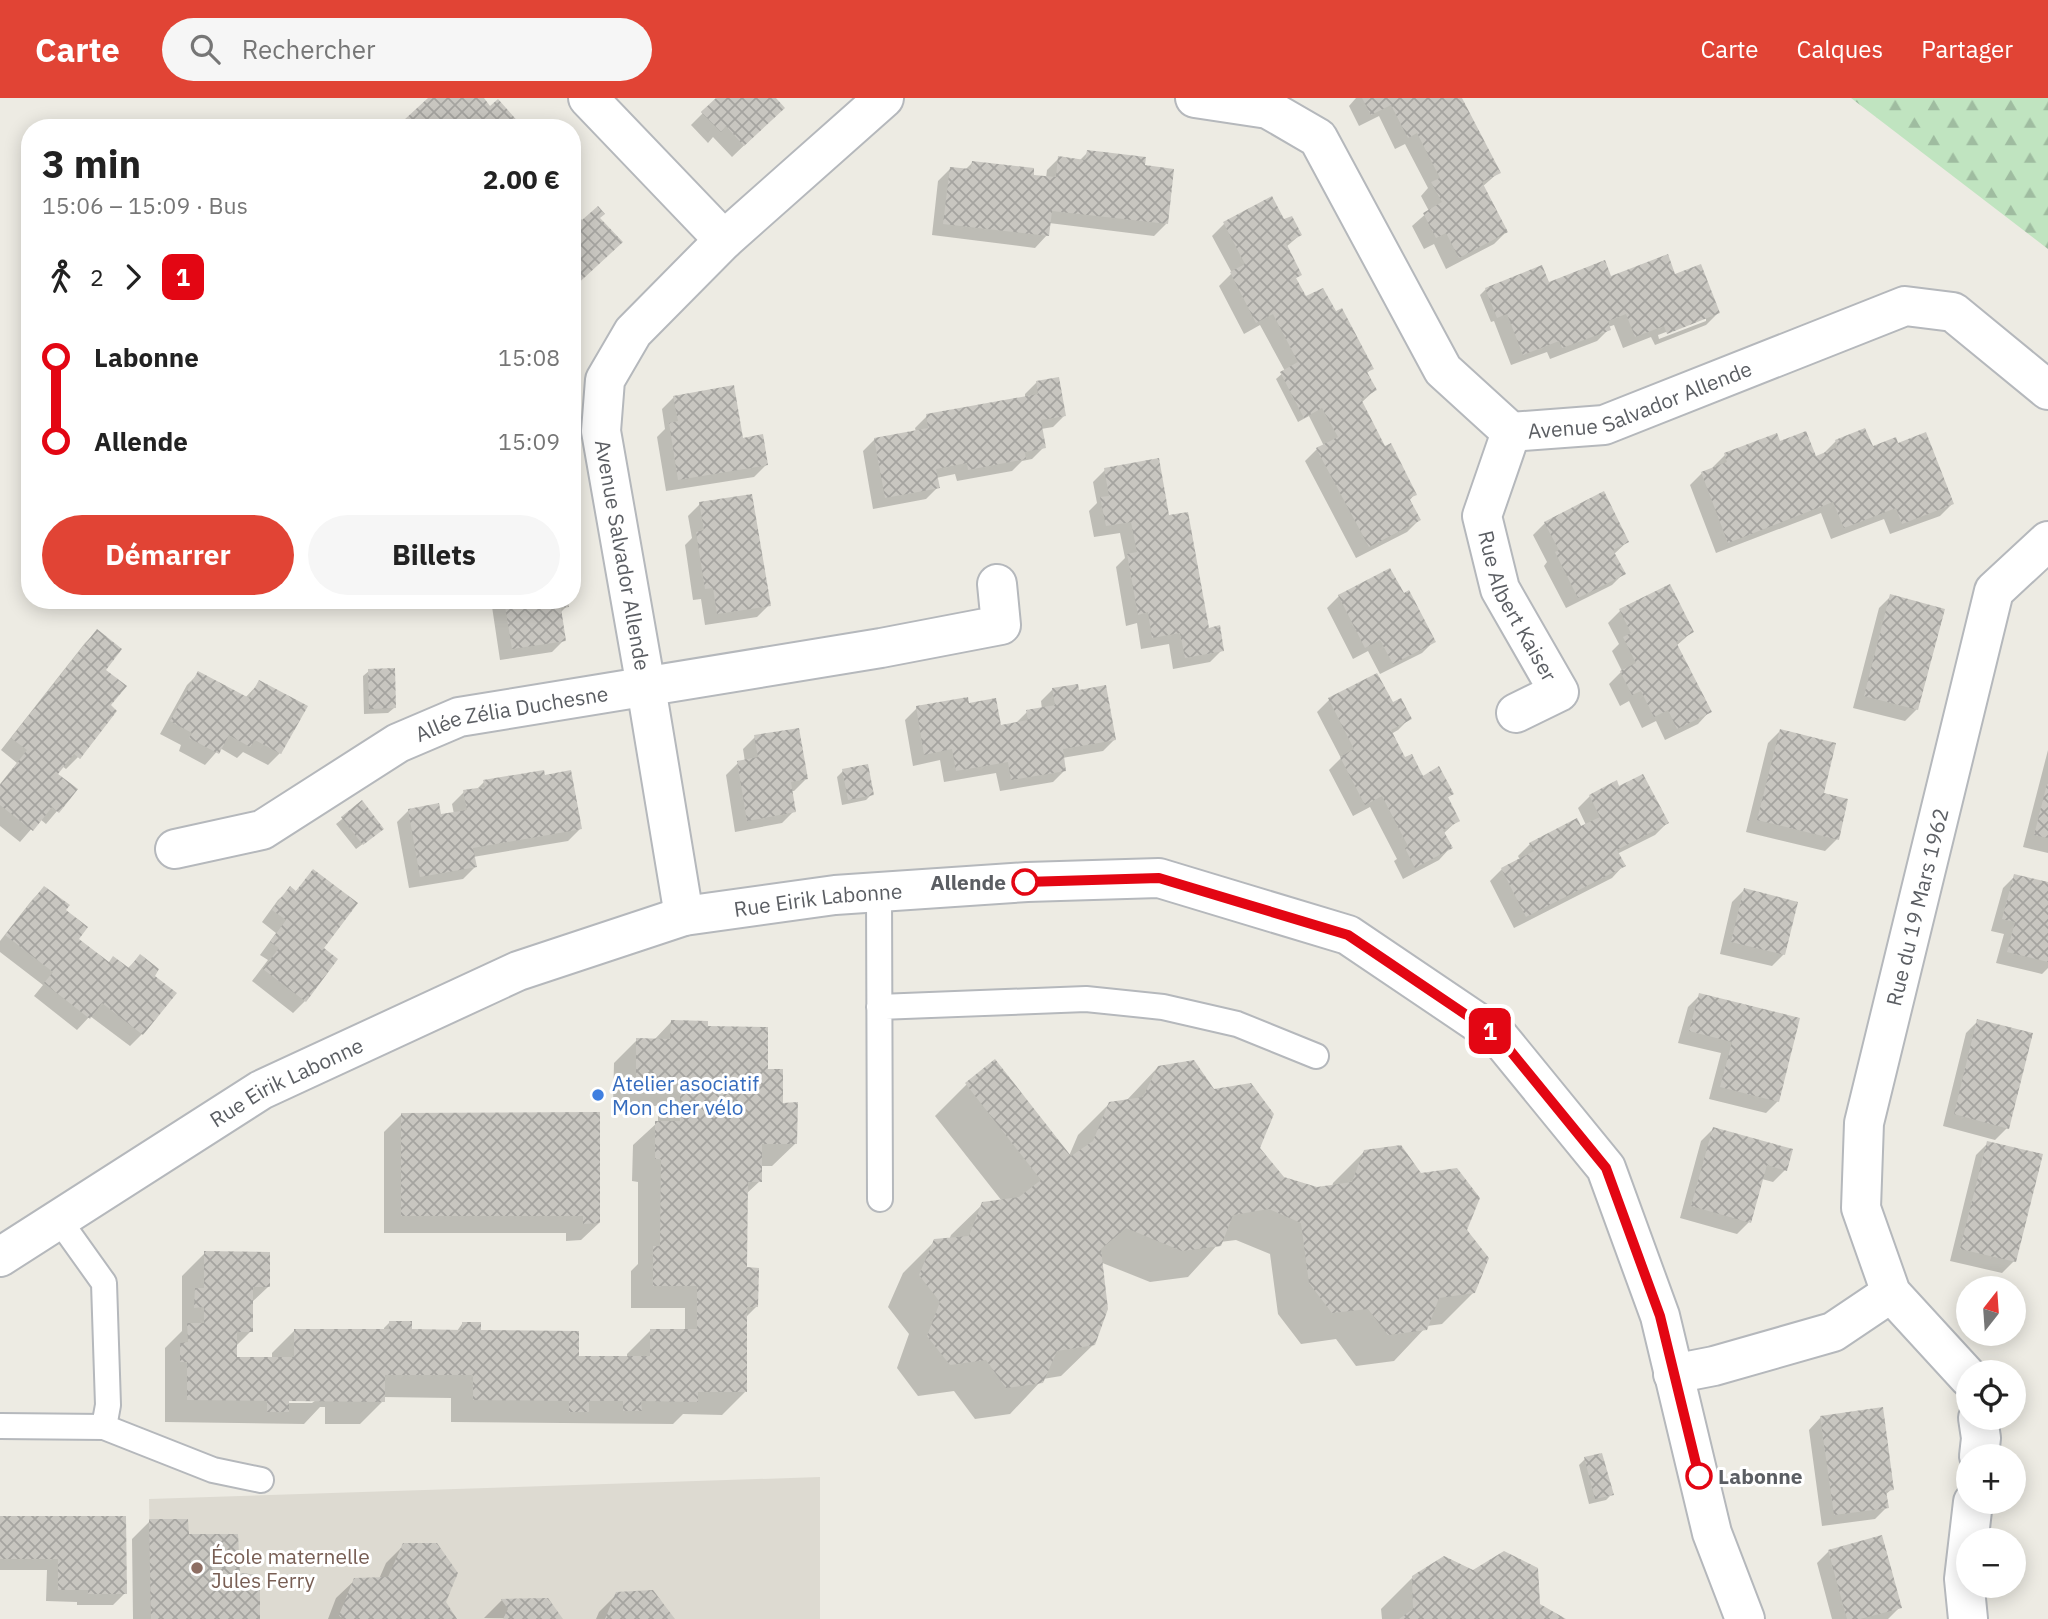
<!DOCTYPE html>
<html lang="fr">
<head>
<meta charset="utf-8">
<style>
  :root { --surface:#fff; --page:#f6f6f6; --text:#222; --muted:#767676; --accent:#e14435 }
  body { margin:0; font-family:"IBM Plex Sans",sans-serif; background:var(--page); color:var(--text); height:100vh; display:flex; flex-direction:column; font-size:26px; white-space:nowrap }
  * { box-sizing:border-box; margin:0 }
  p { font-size:23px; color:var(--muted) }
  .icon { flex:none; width:38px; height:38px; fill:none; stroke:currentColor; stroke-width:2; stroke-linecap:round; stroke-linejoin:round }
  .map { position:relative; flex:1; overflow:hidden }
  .drawer { position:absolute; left:21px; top:21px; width:560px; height:490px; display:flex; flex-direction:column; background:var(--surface); border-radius:28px; box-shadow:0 4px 18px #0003 }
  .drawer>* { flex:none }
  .badge { padding:0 14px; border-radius:10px; font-size:24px; line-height:46px }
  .needle { width:46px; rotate:17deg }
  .tools { position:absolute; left:1956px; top:1178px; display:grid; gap:14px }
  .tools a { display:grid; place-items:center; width:70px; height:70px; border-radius:50%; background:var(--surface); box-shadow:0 4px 18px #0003; font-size:35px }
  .map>.badge { position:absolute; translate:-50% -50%; box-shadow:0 0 0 4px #fff }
  .legs { display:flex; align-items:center; gap:10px; height:77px; padding:0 21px; font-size:23px }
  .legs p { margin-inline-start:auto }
  .summary { display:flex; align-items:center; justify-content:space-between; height:119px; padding:0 21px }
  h1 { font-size:38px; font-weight:700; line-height:52px }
  .primary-button { display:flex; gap:14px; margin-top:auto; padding:14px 21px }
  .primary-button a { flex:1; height:80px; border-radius:42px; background:var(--accent); color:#fff; font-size:28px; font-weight:700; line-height:80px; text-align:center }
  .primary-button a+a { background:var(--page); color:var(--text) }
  ul { padding:0 21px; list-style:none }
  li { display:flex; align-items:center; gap:24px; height:84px; font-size:26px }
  li i { display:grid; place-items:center; width:10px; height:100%; margin:0 9px; background:currentColor }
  li i::after { content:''; width:18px; height:18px; margin:-9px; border:5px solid; border-radius:50%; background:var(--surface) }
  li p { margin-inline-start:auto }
  li:first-child i { background:linear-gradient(#0000 50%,currentColor 0) }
  li:last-child i { background:linear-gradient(currentColor 50%,#0000 0) }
  header { display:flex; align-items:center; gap:42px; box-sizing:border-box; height:98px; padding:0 35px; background:var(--accent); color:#fff }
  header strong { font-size:33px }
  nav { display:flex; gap:38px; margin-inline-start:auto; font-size:24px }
  .search { width:490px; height:63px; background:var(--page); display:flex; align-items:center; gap:18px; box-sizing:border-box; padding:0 24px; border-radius:38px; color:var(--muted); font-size:26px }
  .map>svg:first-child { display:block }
  .education { fill:#dddad1 }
  .forest { fill:url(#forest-firs) }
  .shadow { fill:#0003; fill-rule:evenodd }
  .building { fill:url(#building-cross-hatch) }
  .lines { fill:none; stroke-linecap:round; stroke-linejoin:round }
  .lane-casing { stroke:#b5b8bc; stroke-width:28 }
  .street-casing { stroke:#b5b8bc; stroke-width:42 }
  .lane { stroke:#fff; stroke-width:24 }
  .street { stroke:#fff; stroke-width:38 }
  .line-1-casing { stroke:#fff; stroke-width:16 }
  .line-1 { stroke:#e30613; stroke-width:10 }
  .stop-1-dot { fill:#fff; stroke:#e30613; stroke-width:3.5 }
  .shop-dot { fill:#3f7fe0; stroke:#fff; stroke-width:2.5 }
  .education-dot { fill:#8d6e63; stroke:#fff; stroke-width:2.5 }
  .labels { text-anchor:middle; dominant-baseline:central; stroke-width:6; stroke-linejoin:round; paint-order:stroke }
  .street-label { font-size:21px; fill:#5b5e63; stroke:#fff }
  .stop-label { font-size:21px; font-weight:bold; fill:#5b5e63; stroke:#fff; text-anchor:end }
  .shop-label { font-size:21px; fill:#366cbe; stroke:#fff; text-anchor:start }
  .education-label { font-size:21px; fill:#785e54; stroke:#fff; text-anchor:start }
</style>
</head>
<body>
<header>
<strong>Carte</strong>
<div class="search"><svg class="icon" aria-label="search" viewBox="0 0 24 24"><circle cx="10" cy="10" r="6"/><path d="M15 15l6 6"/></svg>Rechercher</div>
<nav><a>Carte</a><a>Calques</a><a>Partager</a></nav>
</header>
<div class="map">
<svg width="2048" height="1521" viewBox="0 0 2048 1521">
  <defs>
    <pattern id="forest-firs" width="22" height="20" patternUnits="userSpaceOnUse" patternTransform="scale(1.75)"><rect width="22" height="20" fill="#c0e4c0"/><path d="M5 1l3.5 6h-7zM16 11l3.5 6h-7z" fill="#9fbca0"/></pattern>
    <pattern id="building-cross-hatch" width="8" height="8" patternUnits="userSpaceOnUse" patternTransform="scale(1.75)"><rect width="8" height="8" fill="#c8c6c0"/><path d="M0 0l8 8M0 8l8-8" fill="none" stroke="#a5a4a0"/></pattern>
  </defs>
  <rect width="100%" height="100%" fill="#edebe3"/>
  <!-- education -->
  <path class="education" d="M820,1379V1521H151L149,1401Z"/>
  <!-- forest -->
  <path class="forest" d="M1851,0H2048V151Z"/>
  <!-- shadow -->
  <path class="shadow" d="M431,0H481L490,10L515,30H400L399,29Z
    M718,0H774L783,10L732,59L713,39L708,45L691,27Z
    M1356,0H1460L1498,75L1482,89L1506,134L1494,146L1446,171L1434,146L1424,151L1412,128L1429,113L1421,98L1428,90L1405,46L1395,51L1379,18L1359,28L1349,8Z
    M1088,54L1143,69L1166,126L1154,138L1049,125L1047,137L1035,150L932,137L938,83L950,71L965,72L973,64L1046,80L1047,72L1059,60L1079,63Z
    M1284,123L1300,137L1286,149L1300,176L1295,181L1305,201L1372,270L1366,276L1375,292L1361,305L1385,350L1415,396L1409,403L1419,422L1407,434L1356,460L1305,363L1317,351L1324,348L1309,318L1298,324L1276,281L1285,273L1260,227L1244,236L1219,188L1232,175L1212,138L1224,126Z
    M1674,178L1718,215L1706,227L1655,247L1651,239L1623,250L1614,227L1608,229L1609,231L1597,243L1550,261L1547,254L1511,267L1494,223L1491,224L1480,197L1486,191L1541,190L1610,180ZM1706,219V223L1659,241L1658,237Z
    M1037,284L1065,317L1053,329L1041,331L1044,349L1032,361L1022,363L1012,373L957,383L955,376L936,380L938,389L926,401L873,411L863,353L875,341L916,334L915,330L927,318L1025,300V296Z
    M674,299L742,342L766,367L754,379L666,393L657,339L665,331L662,311Z
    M1836,343L1872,351L1952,406L1940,418L1890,436L1884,421L1831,441L1821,415L1716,455L1690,387L1702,375L1714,371L1713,369L1725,357L1779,345L1815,361L1824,355Z
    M1105,372L1168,419L1207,532L1222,552L1210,564L1173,571L1169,546L1141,551L1137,525L1126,528L1116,469L1125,460L1120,435L1094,439L1089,413L1097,405L1093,384Z
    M700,406L769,507L757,519L705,527L701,501L693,502L685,447L692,440L688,418Z
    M1545,425L1627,444L1614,456L1624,475L1612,487L1566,510L1544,468L1547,464L1533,437Z
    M1669,488L1692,534L1676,548L1709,614L1698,626L1665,642L1656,623L1642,630L1629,603L1620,608L1609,586L1622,573L1612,553L1619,546L1608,525L1620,513Z
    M1339,498L1434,543L1422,555L1380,576L1368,553L1353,561L1327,510Z
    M1891,498L1917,611L1905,623L1853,610L1879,510Z
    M491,502H566L567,508L560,515L564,542L552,554L500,562Z
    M97,533L108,608L78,659L66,671L62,668L55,677L75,692L46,726L40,721L20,744L0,728V686L17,665L1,652L85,545Z
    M369,573L394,610L388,615L364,616L363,578Z
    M199,575L245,600L260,584L305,609L280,655L268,667L243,654L237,660L220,650L205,667L179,653L181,647L160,636L187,587Z
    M1053,591L1115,641L1103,653L1062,660L1065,672L1053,684L1000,693L996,675L944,684L940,662L913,668L905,622L917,610L968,607L999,629L1015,626L1027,614L1042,611L1041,603Z
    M1329,602L1392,607L1410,620L1398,632L1391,636L1404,662L1422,680L1452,696L1447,700L1458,722L1443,736L1450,750L1439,762L1403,781L1394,763L1397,761L1370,709L1353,718L1329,672L1341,660L1317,614Z
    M1780,633L1822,696L1837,741L1825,753L1746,734L1768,645Z
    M755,639L806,681L794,693H791L794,713L782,725L735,734L726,677L738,665L745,664L743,651Z
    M2048,652V755L2023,749Z
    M843,673L872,696L866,702L842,707L837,679Z
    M484,684L580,731L568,743L473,759L475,769L463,781L409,790L397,724L409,712L439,718L454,716L452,706L464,694L476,692Z
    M1619,690L1667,725L1655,737L1617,756L1623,768L1612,780L1514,830L1490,783L1502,771L1520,762L1518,758L1530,746L1586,727L1578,710L1590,698Z
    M362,705L376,736L356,751L336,726Z
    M313,774L321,850L305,903L293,915L252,883L268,862L260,857L276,835L262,824L278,802L290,791L295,794Z
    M2015,778L2048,786V870L2042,876L1996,865L2004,836L1991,833L2003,790Z
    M44,790L64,812L76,842L108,866L127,871L140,858L152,878L174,895L142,936L130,948L90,918L77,932L34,898L43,887L0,854V843L32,802Z
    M1744,792L1784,856L1772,868L1720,856L1732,804Z
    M1700,897L1778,1003L1766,1015L1709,1001L1721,955L1678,945L1688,909Z
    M1978,923L2007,1030L1995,1042L1943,1028L1966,935Z
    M671,924L706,930L767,972L796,1045L772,1068H760V1083L746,1096V1171L757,1208L746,1219L745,1294L722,1317L683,1316L673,1326L451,1324V1300L383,1299V1303L360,1326H325V1309H320L304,1326L165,1324V1250L182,1233V1178L205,1155L268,1189L251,1205V1233L235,1249V1260L272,1261V1255L295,1232L384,1233V1230L390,1224L408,1233H457L462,1226L479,1234L577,1260H627V1256L650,1233H685V1210H631V1173L638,1166V1084L632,1083L633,1047L658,1024V1008L613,1007L614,965L637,942H654ZM280,1301L316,1302L312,1305H280Z
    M1158,969L1258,1051L1283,1081L1316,1091L1332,1089L1333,1085L1365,1053L1465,1132L1474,1194L1442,1226L1427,1228L1394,1263L1356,1268L1336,1241L1301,1246L1278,1216L1270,1156L1236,1142L1220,1144L1188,1179L1150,1184L1100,1164L1093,1247L1061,1278L1043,1281L1010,1316L975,1321L954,1293L918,1298L897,1270L909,1236L888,1209L903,1175L935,1143L949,1142L951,1137L983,1106L1002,1103L935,1018L967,986L1069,1058L1078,1037L1109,1006L1126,1003Z
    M402,1016L599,1125L581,1142L566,1143V1135H384V1034Z
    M1713,1031L1785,1072L1773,1084L1762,1081L1749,1124L1737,1136L1680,1120L1701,1043Z
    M1988,1045L2014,1163L2002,1175L1950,1163L1976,1057Z
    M1821,1319L1892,1391L1885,1397L1887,1409L1875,1421L1822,1428L1809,1332Z
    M1585,1361L1612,1396L1606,1402L1589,1406L1579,1367Z
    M0,1420L125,1495L113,1507H77V1504L46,1503L47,1472H0Z
    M150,1423L187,1437L238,1477L259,1521H133L132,1441Z
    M404,1447L455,1521H328L336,1500L355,1482L379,1481L386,1465Z
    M1829,1453L1900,1509L1888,1521H1832L1817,1465Z
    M1413,1479L1538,1507L1563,1521H1382L1381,1511Z
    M617,1496L671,1521H596L599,1514Z
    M547,1501L560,1521L484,1520L502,1502Z"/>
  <!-- building -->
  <path class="building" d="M428,0H484L490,8L498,1L521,27L517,30H411L404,22Z
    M716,0H776L785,10L744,48L726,28L721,34L701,14Z
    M1362,0H1462L1501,75L1482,84L1508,134L1459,160L1446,135L1436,140L1423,115L1442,104L1431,84L1440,80L1417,35L1408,40L1391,7L1371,17Z
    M1087,52L1146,59L1145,67L1174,71L1168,126L1052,113L1049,138L943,126L950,69L971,71L972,63L1034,70V77L1056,79L1058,58L1085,62Z
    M1272,98L1284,121L1292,118L1302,137L1286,145L1302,177L1296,180L1306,198L1323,190L1336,213L1342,210L1374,271L1367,274L1377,292L1361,301L1385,348L1391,345L1417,397L1409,400L1421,422L1369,449L1316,350L1338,339L1322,310L1304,320L1280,274L1298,264L1273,216L1256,225L1230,174L1245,166L1223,124Z
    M598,108L605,116L600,120L623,144L572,191V110L582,122Z
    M1668,156L1675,176L1701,166L1720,215L1667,236L1664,228L1635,239L1626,216L1608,223L1611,232L1562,250L1559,243L1523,257L1507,216L1497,220L1485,190L1542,167L1549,184L1605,162L1611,178Z
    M1059,279L1066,318L1041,322L1046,350L1025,354L1026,361L968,372L967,365L936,371L940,390L885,400L874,340L928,330L926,316L1038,296L1036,283Z
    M734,287L743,340L763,336L768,367L678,382L669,325L678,323L673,298Z
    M1865,330L1873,348L1896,339L1898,345L1926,334L1954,406L1902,426L1896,410L1844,430L1833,404L1728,445L1701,374L1727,364L1724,355L1777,335L1780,343L1806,333L1816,358L1838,349L1835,342Z
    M1159,360L1169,417L1188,414L1209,530L1220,527L1224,553L1185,560L1180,535L1152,540L1148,514L1138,517L1127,456L1137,454L1131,424L1106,428L1100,399L1109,398L1104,370Z
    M1604,393L1629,444L1613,452L1626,476L1578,500L1555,454L1559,452L1544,424Z
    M752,396L771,508L717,516L713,490L705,491L696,434L704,432L699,404Z
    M1390,470L1404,495L1409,492L1436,544L1393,566L1380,542L1365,550L1338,497Z
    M1670,486L1694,534L1676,544L1712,614L1677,631L1668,612L1654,619L1641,593L1632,597L1620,573L1636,565L1623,539L1631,535L1619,511Z
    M1890,496L1945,511L1918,612L1864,598Z
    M504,502H568L569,509L561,510L566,543L512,551Z
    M97,531L122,551L106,572L127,588L111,607L117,613L80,661L74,656L58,676L78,691L59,715L52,709L33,733L0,707V687L27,652L11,640Z
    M395,570L396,610L369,611L368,571Z
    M198,573L249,600L259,582L308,608L281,656L255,642L250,649L229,637L219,656L189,640L192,635L170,623Z
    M1377,575L1393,604L1401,600L1412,621L1391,632L1405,659L1412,656L1423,678L1439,668L1454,696L1448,699L1460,723L1443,732L1453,750L1415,770L1405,750L1408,748L1382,698L1365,707L1340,659L1354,651L1328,600Z
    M1078,586L1079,592L1106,587L1116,642L1063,651L1066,673L1011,682L1008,664L956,673L952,651L924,657L916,608L968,599L969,605L996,600L1001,627L1028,622L1026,612L1055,607L1052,590Z
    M799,630L808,681L791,684L796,714L747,723L737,663L758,659L754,637Z
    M1780,631L1836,645L1824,695L1848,701L1839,742L1757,722Z
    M868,666L874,697L848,702L842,671Z
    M544,672L545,677L571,672L582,731L473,750L477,769L420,779L408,711L439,705L441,716L467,712L463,692L485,689L483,682Z
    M1643,676L1669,725L1617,752L1626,768L1526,819L1501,770L1534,753L1529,745L1577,720L1581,728L1600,719L1589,697L1617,682L1619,688Z
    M2047,686H2048V740L2034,737Z
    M362,702L384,731L363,747L341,719Z
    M313,771L358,805L324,850L338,861L306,904L263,871L279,850L270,844L286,822L272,812L290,788L296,793Z
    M2014,776L2048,784V864L2007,854L2015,824L2002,821Z
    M44,788L70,807L66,812L88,829L79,841L109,864L113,858L129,870L140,856L159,871L155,878L177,895L143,937L102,905L90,921L44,885L53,874L5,837Z
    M1744,790L1798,804L1785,857L1731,844Z
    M1699,895L1800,920L1779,1004L1720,989L1732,944L1689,933Z
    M1977,921L2033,935L2009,1031L1954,1016Z
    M671,922L708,923V928L768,929V971H783V1005L798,1004L797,1046H762V1084H748L747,1169L759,1170L758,1209H747V1294H698V1304L641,1303L642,1313H623V1303H589V1314H569V1303L473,1302V1277H385V1304L289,1303V1314H267V1303L187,1302V1264H180V1245L188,1244L187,1225H204V1209L194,1210L195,1190H204V1153L270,1154V1189H253V1234H237V1259H294V1231H389V1223H412V1231L462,1232V1224H481V1232L579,1233V1258H650V1231H697V1188H653V1148H660L661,1061H655V1023H680V985H636V940L670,941Z
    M995,961L1071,1058L1093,1043L1109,1004L1143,999L1158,968L1194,962L1214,991L1251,985L1274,1016L1260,1050L1284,1079L1317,1089L1352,1084L1364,1052L1401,1047L1421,1075L1457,1070L1480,1100L1467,1132L1489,1160L1475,1195L1439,1200L1427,1232L1388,1237L1368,1211L1332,1215L1309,1185L1301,1125L1269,1111L1233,1117L1221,1148L1182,1153L1126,1130L1101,1151L1108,1211L1095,1247L1057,1253L1043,1285L1006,1290L986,1262L950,1267L927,1238L940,1204L919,1177L934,1141L969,1138L982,1104L1019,1099L1041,1082L965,985Z
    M600,1014V1125L583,1126V1118H401V1015Z
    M1713,1029L1793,1051L1787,1073L1767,1067L1751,1125L1691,1108Z
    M1987,1043L2043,1056L2016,1164L1960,1151Z
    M1883,1309L1894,1392L1886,1393L1889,1410L1834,1417L1820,1318Z
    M1602,1355L1614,1397L1595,1401L1584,1359Z
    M0,1418H126L127,1496H88V1492H58V1461H0Z
    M149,1421H188L189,1436H238L240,1475L260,1477V1521H151Z
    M1882,1437L1902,1510L1860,1521H1847L1828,1452Z
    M403,1445H437L458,1475L446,1504L457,1521H342L339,1517L354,1480L388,1479Z
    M1504,1453L1538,1470L1540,1506L1566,1521H1399L1413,1511L1412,1478L1444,1458L1473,1472Z
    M653,1492L675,1521H605L616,1494Z
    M548,1500L563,1521H503L508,1511L501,1501Z"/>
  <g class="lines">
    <!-- lane casing -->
    <g class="lane-casing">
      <path id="lane" d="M879,794L880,1101
        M879,909L1086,901L1163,909L1237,926L1316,958
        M59,1122L104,1185L108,1307L104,1329
        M0,1328L104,1329L213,1372L261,1382"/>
    </g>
    <!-- street casing -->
    <g class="street-casing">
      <g id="street">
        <path d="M588,0L724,142"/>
        <path id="s1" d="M1195,0L1268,11L1318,40L1443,272L1511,334L1604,327L1905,208L1953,214L2048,292"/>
        <path id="s2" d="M1511,334L1482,418L1500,491L1559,594L1516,615"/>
        <path id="s3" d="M175,751L262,732L398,645L459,619L881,550L1001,527L997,486"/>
        <path d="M684,818L646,589L601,333L605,282L633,234L724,142L884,0"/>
        <path id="s4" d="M0,1159L261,992L518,873L684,818L835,797L1027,784L1159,780L1348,837L1499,939L1606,1070L1660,1218L1712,1435L1745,1521"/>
        <path d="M1673,1276L1714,1268L1833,1234L1891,1195"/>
        <path id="s5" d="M1969,1280L1891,1195L1861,1110L1864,1025L1994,493L2048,443"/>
        <path d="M1978,1320L1981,1340L1979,1358"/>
        <path d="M1968,1521L1964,1481L1973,1404"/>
      </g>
    </g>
    <!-- lane -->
    <use href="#lane" class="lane"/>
    <!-- street -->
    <use href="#street" class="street"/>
  </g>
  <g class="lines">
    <!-- line-1 casing -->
    <g class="line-1-casing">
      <path id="line-1" d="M1025,784L1159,780L1348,837L1499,939L1606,1070L1660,1218L1699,1378"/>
    </g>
    <!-- line-1 -->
    <use href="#line-1" class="line-1"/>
  </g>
  <!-- markers -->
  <g class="stop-1-dot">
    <circle cx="1025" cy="784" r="12"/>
    <circle cx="1699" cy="1378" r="12"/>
  </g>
  <circle class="shop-dot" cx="598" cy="997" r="7"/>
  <circle class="education-dot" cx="197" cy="1470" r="7"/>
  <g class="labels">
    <!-- street labels -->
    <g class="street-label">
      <text stroke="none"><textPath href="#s1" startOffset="621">Avenue Salvador Allende</textPath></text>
      <text transform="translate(623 457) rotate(80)">Avenue Salvador Allende</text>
      <text stroke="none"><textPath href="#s2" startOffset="186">Rue Albert Kaiser</textPath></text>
      <text stroke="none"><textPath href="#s3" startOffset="369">Allée Zélia Duchesne</textPath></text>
      <text stroke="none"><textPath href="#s4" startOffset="903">Rue Eirik Labonne</textPath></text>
      <text stroke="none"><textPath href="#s5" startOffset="513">Rue du 19 Mars 1962</textPath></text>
      <text stroke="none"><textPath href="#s4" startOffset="336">Rue Eirik Labonne</textPath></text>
    </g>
    <!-- stop labels -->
    <g class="stop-label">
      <text x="1006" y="784">Allende</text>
      <text x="1718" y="1378" text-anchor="start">Labonne</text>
    </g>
    <!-- shop labels -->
    <g class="shop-label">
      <text x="612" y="985">Atelier asociatif<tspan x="612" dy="24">Mon cher vélo</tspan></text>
    </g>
    <!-- education labels -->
    <g class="education-label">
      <text x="211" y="1458">École maternelle<tspan x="211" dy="24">Jules Ferry</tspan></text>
    </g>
  </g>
</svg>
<div class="tools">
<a><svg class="needle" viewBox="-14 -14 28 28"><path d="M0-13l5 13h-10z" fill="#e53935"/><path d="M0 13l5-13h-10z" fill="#767676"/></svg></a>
<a><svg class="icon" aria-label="locate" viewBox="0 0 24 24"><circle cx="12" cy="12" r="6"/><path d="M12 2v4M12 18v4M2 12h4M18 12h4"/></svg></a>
<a>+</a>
<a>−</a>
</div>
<b class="badge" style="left:1490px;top:933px;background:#e30613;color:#fff">1</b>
<section class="drawer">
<div class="summary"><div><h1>3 min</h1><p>15:06 – 15:09 · Bus</p></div><b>2.00 €</b></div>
<div class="legs"><svg class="icon" aria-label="walk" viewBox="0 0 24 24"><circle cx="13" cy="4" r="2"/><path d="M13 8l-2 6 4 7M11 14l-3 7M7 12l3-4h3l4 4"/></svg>2<svg class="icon" aria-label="forward" viewBox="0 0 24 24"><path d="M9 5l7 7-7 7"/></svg><b class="badge" style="background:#e30613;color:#fff">1</b></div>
<ul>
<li><i style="color:#e30613"></i><b>Labonne</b><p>15:08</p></li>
<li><i style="color:#e30613"></i><b>Allende</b><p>15:09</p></li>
</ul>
<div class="primary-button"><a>Démarrer</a><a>Billets</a></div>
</section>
</div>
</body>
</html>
